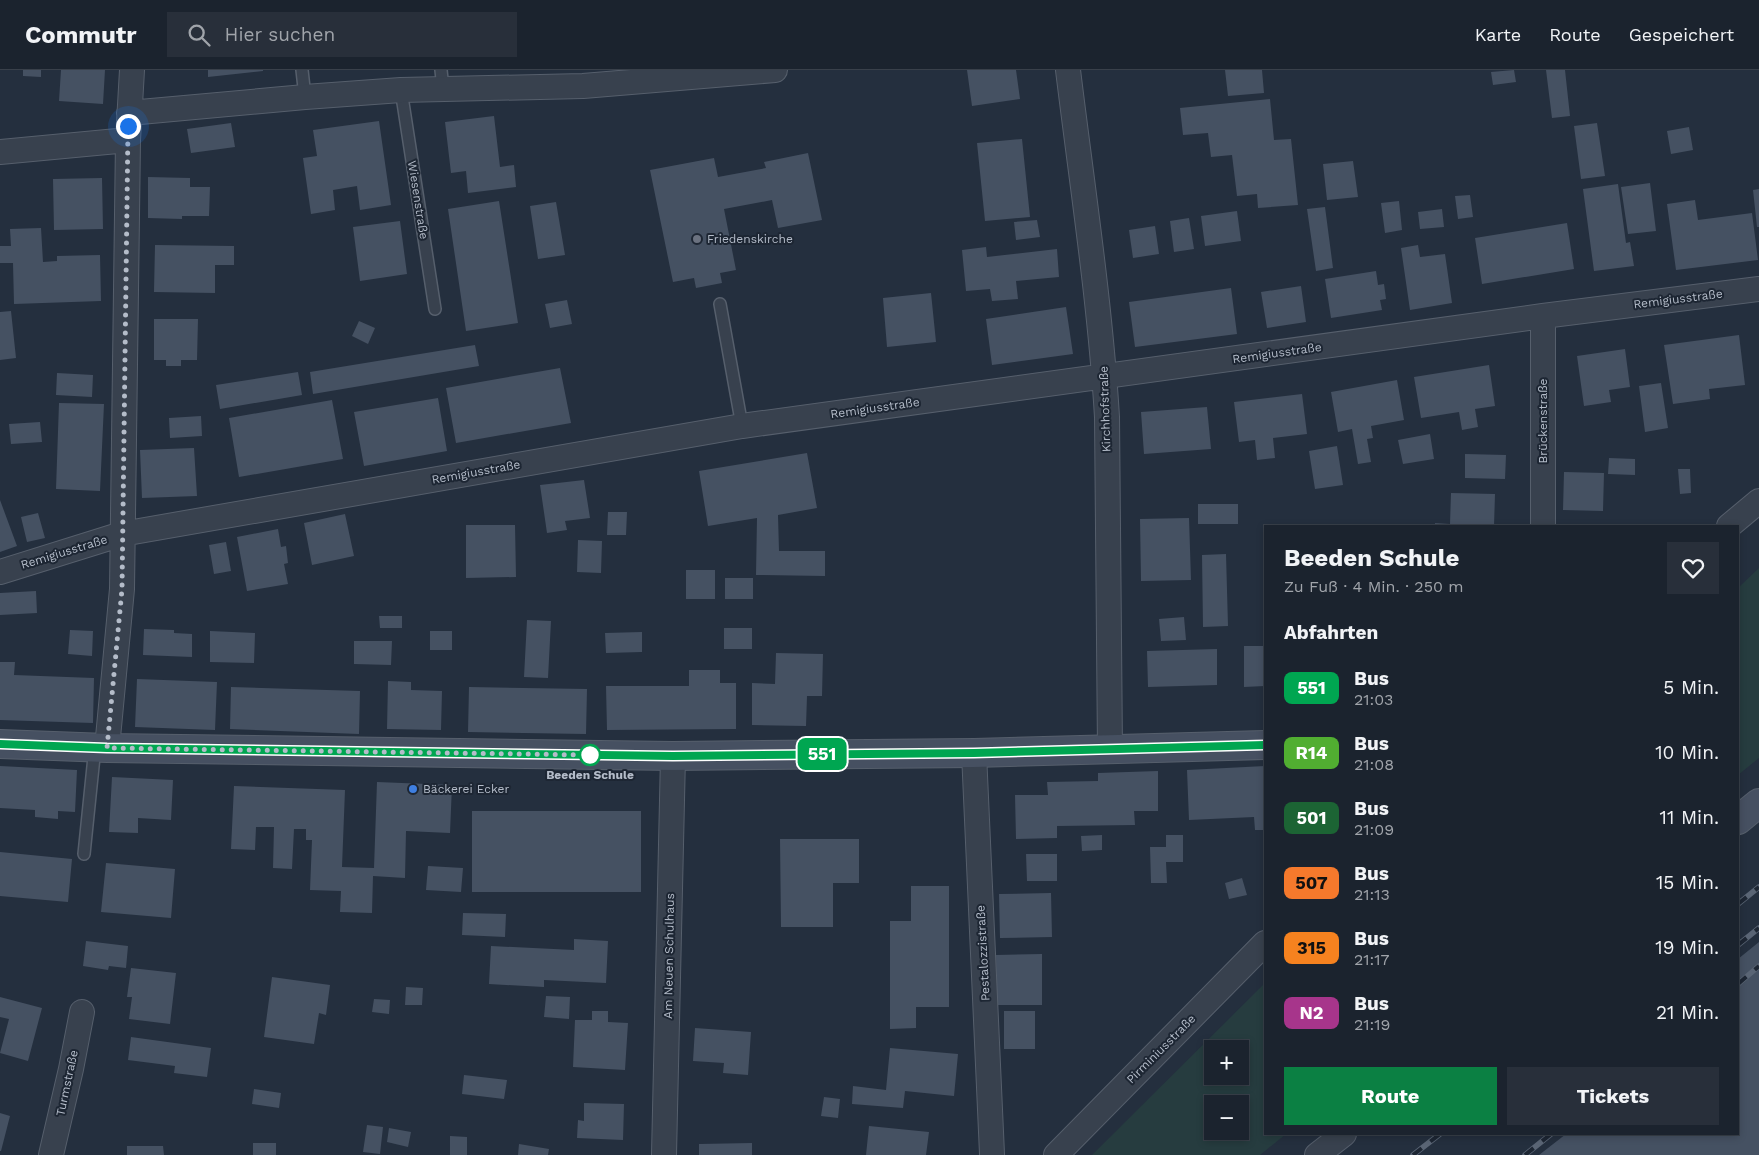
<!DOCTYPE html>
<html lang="de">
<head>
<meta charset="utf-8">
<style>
  :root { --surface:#1b232e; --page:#282f3a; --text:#f1f3f6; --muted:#a0a4aa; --line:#39404a; --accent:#0b8043 }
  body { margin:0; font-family:"Work Sans",sans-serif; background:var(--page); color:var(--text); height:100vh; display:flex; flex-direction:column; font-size:19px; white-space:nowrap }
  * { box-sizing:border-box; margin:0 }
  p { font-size:16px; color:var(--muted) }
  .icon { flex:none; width:28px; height:28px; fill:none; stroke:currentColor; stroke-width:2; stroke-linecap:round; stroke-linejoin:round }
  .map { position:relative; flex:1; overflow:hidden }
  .drawer { position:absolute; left:1264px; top:455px; width:475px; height:610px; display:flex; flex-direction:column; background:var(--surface); border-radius:0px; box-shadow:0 2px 8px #0003,0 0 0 1px var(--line) }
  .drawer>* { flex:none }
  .badge { padding:0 10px; border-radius:8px; font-size:18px; line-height:32px }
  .buttons { position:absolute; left:1204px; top:970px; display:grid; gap:10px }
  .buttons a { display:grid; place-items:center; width:45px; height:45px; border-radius:0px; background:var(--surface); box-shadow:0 2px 8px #0003,0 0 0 1px var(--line); font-size:25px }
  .you { position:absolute; width:25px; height:25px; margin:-12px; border:4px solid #fff; border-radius:50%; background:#1a73e8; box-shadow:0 0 0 8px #1a73e833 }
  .map>.badge { position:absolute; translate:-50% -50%; box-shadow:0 0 0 2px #fff }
  h2 { padding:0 20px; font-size:19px; line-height:45px }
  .round { display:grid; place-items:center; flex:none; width:52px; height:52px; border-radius:0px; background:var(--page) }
  .overview { display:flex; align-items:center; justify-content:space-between; height:85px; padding:0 20px }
  h1 { font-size:24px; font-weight:700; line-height:38px }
  .button { display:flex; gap:10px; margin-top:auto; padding:10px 20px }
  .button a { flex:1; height:58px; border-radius:0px; background:var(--accent); color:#fff; font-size:20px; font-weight:700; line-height:58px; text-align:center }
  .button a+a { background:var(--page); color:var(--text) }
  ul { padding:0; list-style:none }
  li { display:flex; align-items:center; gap:15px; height:65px; padding:0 20px }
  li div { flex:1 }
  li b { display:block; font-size:19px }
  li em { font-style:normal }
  li .badge { min-width:55px; font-weight:700; text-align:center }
  header { display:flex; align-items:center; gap:30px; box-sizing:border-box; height:70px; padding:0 25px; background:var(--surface); border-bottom:1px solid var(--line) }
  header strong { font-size:24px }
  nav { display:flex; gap:28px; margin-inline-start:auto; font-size:18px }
  .search { width:350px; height:45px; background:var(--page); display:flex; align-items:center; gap:12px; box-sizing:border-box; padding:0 18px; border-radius:0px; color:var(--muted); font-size:19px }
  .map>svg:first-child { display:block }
  .green { fill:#263c3f; fill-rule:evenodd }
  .building { fill:#455162 }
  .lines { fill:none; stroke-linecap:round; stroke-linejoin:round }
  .lane-casing { stroke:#565f6c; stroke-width:14 }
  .street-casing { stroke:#565f6c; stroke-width:26 }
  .secondary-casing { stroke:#565f6c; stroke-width:30 }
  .lane { stroke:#38414e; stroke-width:11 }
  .street { stroke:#38414e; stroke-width:24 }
  .secondary { stroke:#465061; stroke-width:28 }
  .rail-casing { stroke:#5a6575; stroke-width:5.5 }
  .rail { stroke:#1d2633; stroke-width:4; stroke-dasharray:11; stroke-linecap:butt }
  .line-casing { stroke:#fff; stroke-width:11 }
  .line { stroke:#00a651; stroke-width:8 }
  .walk { stroke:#b4bcc9; stroke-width:5; stroke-dasharray:0 9 }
  .worship-dot { fill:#6b7280; stroke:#1d2633; stroke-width:2 }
  .stop-dot { fill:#fff; stroke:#00a651; stroke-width:2.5 }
  .shop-dot { fill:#3f7fe0; stroke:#1d2633; stroke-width:2 }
  .labels { text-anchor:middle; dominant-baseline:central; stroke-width:4; stroke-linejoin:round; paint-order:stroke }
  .street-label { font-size:12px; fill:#b4bcc9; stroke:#1d2633 }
  .poi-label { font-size:12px; fill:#b4bcc9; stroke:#1d2633; text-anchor:start }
  .stop-label { font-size:12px; font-weight:bold; fill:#b4bcc9; stroke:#1d2633 }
</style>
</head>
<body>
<header>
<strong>Commutr</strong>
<div class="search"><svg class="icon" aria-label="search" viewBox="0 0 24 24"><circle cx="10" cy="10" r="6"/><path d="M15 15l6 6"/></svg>Hier suchen</div>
<nav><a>Karte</a><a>Route</a><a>Gespeichert</a></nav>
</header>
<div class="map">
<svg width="1759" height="1085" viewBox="0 0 1759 1085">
  <rect width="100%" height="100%" fill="#242f3e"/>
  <!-- green -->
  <path class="green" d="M1759,498V688L1738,705V518Z
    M1265,913V1064H1286L1260,1085H1092ZM1212,979H1240V1006H1212ZM1212,1034H1240V1061H1212Z"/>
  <!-- building -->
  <path class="building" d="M23,0H41V7L23,6Z
    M61,0H105L103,34L59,31Z
    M208,0H263V1L208,7Z
    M967,0H1016L1020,29L972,36Z
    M1225,0H1262L1264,23L1228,26Z
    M1514,0L1516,12L1493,15L1491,2Z
    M1546,0H1565L1570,46L1552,48Z
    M1270,29L1274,70L1291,69L1298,135L1258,138L1257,124L1237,126L1232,85L1211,87L1208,63L1183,65L1180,38Z
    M494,46L500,97L514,95L516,117L468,123L466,101L451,103L445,52Z
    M379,51L391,135L360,140L357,116L333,120L335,140L311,144L303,88L317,86L313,60Z
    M231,53L235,77L191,83L187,59Z
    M1597,53L1605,106L1581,109L1574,56Z
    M1689,57L1693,80L1671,84L1667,61Z
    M1022,69L1030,147L985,151L977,73Z
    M808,83L822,150L778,158L772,130L724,139L736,200L720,203L722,213L696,218L694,208L673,212L650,100L714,88L718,107L766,98L764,92Z
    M1353,91L1358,127L1327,130L1323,94Z
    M148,107L190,108V117H210L209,146H182V149L148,148Z
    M102,108L103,159L54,160L53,109Z
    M1650,113L1656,161L1628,164L1621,117Z
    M1618,114L1626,173L1630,172L1634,196L1594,201L1583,119Z
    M1759,119V157H1757L1753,120Z
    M1470,125L1473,147L1458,149L1455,126Z
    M1695,130L1698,150L1752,143L1758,190L1676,200L1667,134Z
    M499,131L518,253L466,261L448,139Z
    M1399,131L1402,160L1385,163L1381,133Z
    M556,132L565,185L538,189L530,136Z
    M1325,137L1333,198L1316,201L1307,139Z
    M1442,139L1444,157L1420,159L1418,142Z
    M1237,141L1241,171L1205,176L1201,146Z
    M1189,148L1194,179L1174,182L1170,151Z
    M1037,150L1040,167L1016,170L1014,152Z
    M400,151L407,204L360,211L353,157Z
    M1567,153L1574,199L1482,214L1475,168Z
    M1155,156L1159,184L1133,188L1129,160Z
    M41,158L43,192L57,191V186L100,185L101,231L14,234L13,193H0V176H11L10,159Z
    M155,175L234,176V195H215V223L154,222Z
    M1418,175L1420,187L1445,184L1452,233L1410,240L1401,178Z
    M986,177L987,187L1057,179L1059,207L1016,211L1018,229L992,231L990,219L966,221L962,180Z
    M1376,201L1378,215L1384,214L1386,229L1380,230L1382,240L1331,248L1325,209Z
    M1301,216L1306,252L1267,258L1261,222Z
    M1231,218L1237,264L1135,277L1129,232Z
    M931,223L936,272L887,277L883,228Z
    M567,230L572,254L550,258L545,234Z
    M1066,237L1073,284L992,295L986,249Z
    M11,241L16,288L0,290V242Z
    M154,249H198L197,290H181V296H166V290H154Z
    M359,251L375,258L368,274L352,266Z
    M1739,265L1745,315L1709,319L1710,329L1673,334L1664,275Z
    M475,275L479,296L313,324L310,302Z
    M1625,279L1630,317L1609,320L1611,332L1584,336L1577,286Z
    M1489,295L1495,336L1475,339L1478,357L1462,360L1459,342L1421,348L1414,307Z
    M560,298L571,353L456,373L446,318Z
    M298,302L302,325L220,339L216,315Z
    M57,303L93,305L92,327L56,325Z
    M1397,310L1404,350L1371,356L1373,368L1367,369L1371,392L1358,394L1352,359L1338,362L1331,322Z
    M1661,313L1668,358L1645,362L1639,316Z
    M1302,324L1307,364L1273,368L1275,388L1257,390L1255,370L1239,372L1234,332Z
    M438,328L447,381L364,396L354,342Z
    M332,330L343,389L239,407L229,348Z
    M59,333L104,334L100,421L56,419Z
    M1207,337L1211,379L1144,384L1141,342Z
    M201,346L202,366L170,368L169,348Z
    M40,352L42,372L11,374L9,354Z
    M1430,364L1434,389L1403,394L1398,370Z
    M1337,376L1343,415L1315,419L1309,381Z
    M194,378L197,426L142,428L140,380Z
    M807,383L817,438L778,445L779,481H825V506L756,505L757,448L708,456L699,401Z
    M1465,384L1506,385L1505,409L1465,408Z
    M1609,388L1635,389V405L1608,404Z
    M1678,399H1690L1691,423L1680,424Z
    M1564,402L1604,403L1603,441L1563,440Z
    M584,410L590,448L565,451L567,460L547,463L540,415Z
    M1451,423L1495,424L1494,456H1435V453L1450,454Z
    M0,430L17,476L0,482Z
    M1198,434H1238V454H1198Z
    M608,442H627L626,465H607Z
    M38,443L45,468L27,472L21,447Z
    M345,444L354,486L312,495L304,453Z
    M1189,448L1191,510L1141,511L1140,449Z
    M466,455H515L516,507L466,508Z
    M278,459L281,477L286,476L288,493L284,494L288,514L247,521L237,467Z
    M578,470L602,471L601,503L577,502Z
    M226,472L231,501L214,504L209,475Z
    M1226,484L1228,556L1203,557L1202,485Z
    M686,500H715V529H686Z
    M725,508H753V529H725Z
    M36,521L37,543L0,545V523Z
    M379,546H402V558H380Z
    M1184,547L1186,570L1161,571L1159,549Z
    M527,550L551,551L548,608L524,607Z
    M724,558H752V579H724Z
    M144,559L174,560V563L192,564V587L143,585Z
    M70,560L93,561L92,586L68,584Z
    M210,561L255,563L254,593L210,592Z
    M430,561H452V580H430Z
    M642,562V582L606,583L605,563Z
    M354,571H392L391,595L354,594Z
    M1244,576H1265V616L1244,617Z
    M1217,579V615L1148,617L1147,581Z
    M776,583L823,584L822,626H807L806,656L752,655V613L775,614Z
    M0,592H15L14,605L94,608L93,653L0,650Z
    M689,600H720V613H736V659L607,660L606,616H689Z
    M137,609L217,612L215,660L135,657Z
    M388,611L411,612V620L442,621L441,660L387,659Z
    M231,617L360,621L359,664L230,659Z
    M469,617L587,619L586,664L468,662Z
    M0,696L77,700L75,742L58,741V749L35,747V740L0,738Z
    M1265,696V760H1255L1254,747L1189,750L1187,700Z
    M1158,701V741H1134L1135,755L1057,756V768L1016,769L1015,725H1048L1047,712L1098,711V703Z
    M112,707L173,710L171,750L138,748V763L109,762Z
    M377,712L452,715L450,763L406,761L405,808L373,806L372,843L340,842L341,821L310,820L312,770H306V759H294L292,799L273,798L274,757H256L255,780L231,779L234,716L345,720L342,797L374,798Z
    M472,741H641V822H472Z
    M1102,765V780L1082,781L1081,766Z
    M1166,765H1183V792H1166L1167,813H1151L1150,777H1166Z
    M780,769H859V813H833V857H781Z
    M0,782L72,789L68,832L0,826Z
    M1026,784H1057V811H1027Z
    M106,793L175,799L171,848L101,842Z
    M428,796L463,798L461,822L426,820Z
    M1242,808L1247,825L1229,829L1225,813Z
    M911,816H949V937H916V958L890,959V851H911Z
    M1051,823L1052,867L1000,868L999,824Z
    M463,843L506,844L505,867L462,865Z
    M574,869L608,871L606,913L544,910V917L489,914L491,876L574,880Z
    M86,871L128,876L126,898L109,896L108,900L83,896Z
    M1759,872V1085H1539L1566,1064H1738V889Z
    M1042,884V935H997L996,885Z
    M131,898L176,903L170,954L129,949L132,927H127Z
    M272,907L330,915L326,945L319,943L314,974L264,967Z
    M406,917L423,918L422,935H405Z
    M546,926L570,927L569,949L544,947Z
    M0,927L42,938L28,991L0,983L9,949L0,947Z
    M374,929L390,930L389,944L372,942Z
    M592,941H608V952L628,953L625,1000L573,997L575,950H592Z
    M1004,941H1035V979H1004Z
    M695,958L751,962L748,1005L723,1003L724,993L693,991Z
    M131,967L211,978L207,1007L174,1003L175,996L128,990Z
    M890,978L958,984L954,1026L905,1021L903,1038L852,1034L853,1016L886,1020Z
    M464,1005L507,1010L504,1029L462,1024Z
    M254,1019L281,1023L279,1038L252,1034Z
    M824,1027L840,1029L838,1048L821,1046Z
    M584,1033L624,1034L623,1070L577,1068L578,1050L584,1051Z
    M0,1043L10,1046L1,1081H0Z
    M367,1055L383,1057L380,1084L363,1082Z
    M869,1056L929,1062L926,1085H866Z
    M389,1058L411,1062L408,1077L387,1072Z
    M450,1066L467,1067V1085H450Z
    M253,1073H276V1085H253Z
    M752,1073V1085H699V1074Z
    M519,1074L549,1079L548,1085H518Z
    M127,1076H163L164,1085H127Z"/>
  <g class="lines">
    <!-- lane casing -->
    <g class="lane-casing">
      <path id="lane" d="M302,0L305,27
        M441,0L443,19
        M401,20L435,239
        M720,234L742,356
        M84,784L95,677"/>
    </g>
    <!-- street casing -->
    <g class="street-casing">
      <path id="street" d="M1068,0C1082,115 1100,231 1107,347L1110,680
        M129,43L305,27L401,20L583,16L775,0
        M0,82L128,70
        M1543,246V456
        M1729,456L1759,431
        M0,502L122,464L742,356L1543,246L1759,219
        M107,678L122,519L128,70L132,0
        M974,683L992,1084
        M51,1085L71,999L82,942
        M664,1085L673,686
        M1056,1085L1265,873
        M1317,1085L1344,1064"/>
    </g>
    <!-- secondary casing -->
    <g class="secondary-casing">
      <path id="secondary" d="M0,674L107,678L673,686L974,683L1265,675
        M1738,750L1759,733"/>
    </g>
    <!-- lane -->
    <use href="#lane" class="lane"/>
    <!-- street -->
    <use href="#street" class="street"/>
    <!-- secondary -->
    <use href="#secondary" class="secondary"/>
    <!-- rail casing -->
    <g class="rail-casing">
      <path id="rail" d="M1738,834L1759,817
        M1738,875L1759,858
        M1738,914L1759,896
        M1413,1085L1440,1064
        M1525,1085L1551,1064"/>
    </g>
    <!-- rail -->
    <use href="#rail" class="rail"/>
  </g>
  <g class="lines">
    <!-- line casing -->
    <g class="line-casing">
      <path id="line" d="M0,674L107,678L673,686L974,683L1265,675"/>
    </g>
    <!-- line -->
    <use href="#line" class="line"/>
    <!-- walk -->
    <path class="walk" d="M128,56L122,519L107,678L590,685"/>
  </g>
  <!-- markers -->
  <circle class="worship-dot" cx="697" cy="169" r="5"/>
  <circle class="stop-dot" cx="590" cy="685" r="10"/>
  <circle class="shop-dot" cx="413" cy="719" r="5"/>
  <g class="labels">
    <!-- street labels -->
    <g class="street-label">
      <text transform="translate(418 130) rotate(81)">Wiesenstraße</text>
      <text transform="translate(1678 229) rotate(-7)">Remigiusstraße</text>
      <text transform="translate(1277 283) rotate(-8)">Remigiusstraße</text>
      <text transform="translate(875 338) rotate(-8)">Remigiusstraße</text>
      <text transform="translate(1105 339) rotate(-92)">Kirchhofstraße</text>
      <text transform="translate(1543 351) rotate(-90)">Brückenstraße</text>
      <text transform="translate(476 402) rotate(-10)">Remigiusstraße</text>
      <text transform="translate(64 482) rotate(-17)">Remigiusstraße</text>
      <text transform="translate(983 883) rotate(-93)">Pestalozzistraße</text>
      <text transform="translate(669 886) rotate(-89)">Am Neuen Schulhaus</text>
      <text transform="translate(1161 979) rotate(-45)">Pirminiusstraße</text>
      <text transform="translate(67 1013) rotate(-78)">Turmstraße</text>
    </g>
    <!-- poi labels -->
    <g class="poi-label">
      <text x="707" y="169">Friedenskirche</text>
      <text x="423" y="719">Bäckerei Ecker</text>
    </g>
    <!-- stop labels -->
    <g class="stop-label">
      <text x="590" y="705">Beeden Schule</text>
    </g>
  </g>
</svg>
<div class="buttons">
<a>+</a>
<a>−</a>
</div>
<div class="you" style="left:128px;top:56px"></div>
<b class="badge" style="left:822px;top:684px;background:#00a651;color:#fff">551</b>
<section class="drawer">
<div class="overview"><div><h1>Beeden Schule</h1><p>Zu Fuß · 4 Min. · 250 m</p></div><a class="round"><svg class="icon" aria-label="heart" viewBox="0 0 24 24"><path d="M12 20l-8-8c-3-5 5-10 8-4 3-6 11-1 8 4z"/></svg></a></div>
<h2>Abfahrten</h2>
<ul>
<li><span class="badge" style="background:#00a651;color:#fff">551</span><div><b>Bus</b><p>21:03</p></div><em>5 Min.</em></li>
<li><span class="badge" style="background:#51ae31;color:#fff">R14</span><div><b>Bus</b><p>21:08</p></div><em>10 Min.</em></li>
<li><span class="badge" style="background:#1c6434;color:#fff">501</span><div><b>Bus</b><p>21:09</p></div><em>11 Min.</em></li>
<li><span class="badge" style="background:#f5792c;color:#111">507</span><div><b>Bus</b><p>21:13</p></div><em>15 Min.</em></li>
<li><span class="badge" style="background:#f6821f;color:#111">315</span><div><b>Bus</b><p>21:17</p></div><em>19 Min.</em></li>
<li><span class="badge" style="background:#a7358b;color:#fff">N2</span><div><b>Bus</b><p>21:19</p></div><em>21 Min.</em></li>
</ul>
<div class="button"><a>Route</a><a>Tickets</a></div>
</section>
</div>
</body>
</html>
